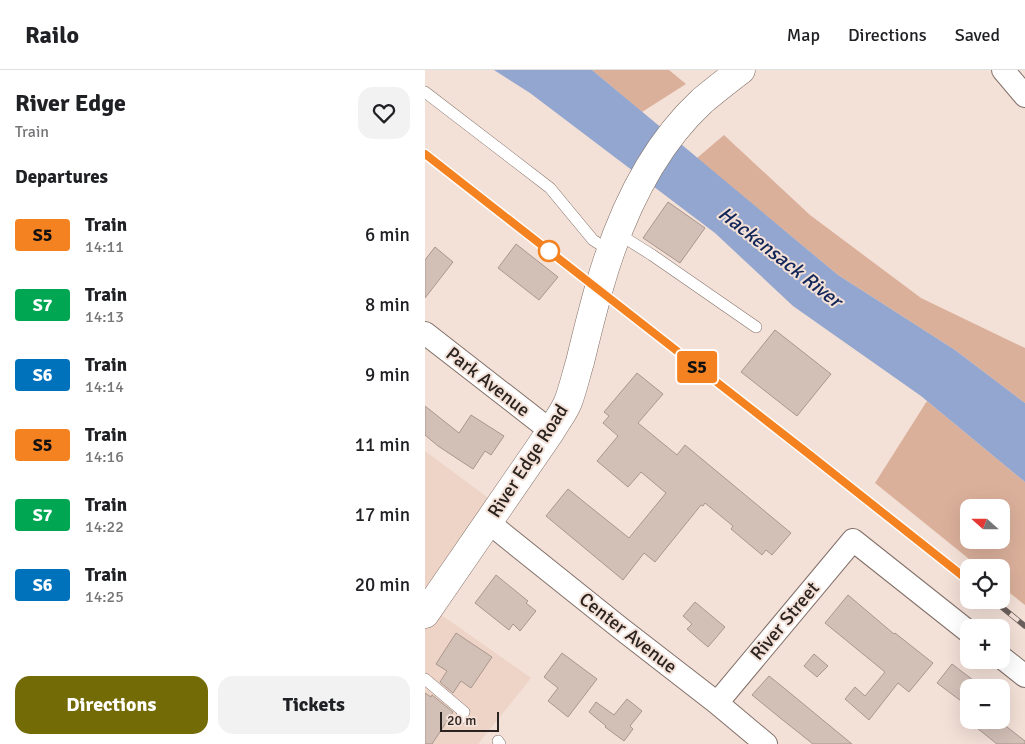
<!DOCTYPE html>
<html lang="en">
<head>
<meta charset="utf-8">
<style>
  :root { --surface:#fff; --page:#f2f2f2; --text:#202124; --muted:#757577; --line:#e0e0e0; --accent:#736b05 }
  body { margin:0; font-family:Signika,sans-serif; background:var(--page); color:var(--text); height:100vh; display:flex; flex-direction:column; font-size:19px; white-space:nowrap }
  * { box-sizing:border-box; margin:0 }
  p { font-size:16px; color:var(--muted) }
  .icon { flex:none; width:28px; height:28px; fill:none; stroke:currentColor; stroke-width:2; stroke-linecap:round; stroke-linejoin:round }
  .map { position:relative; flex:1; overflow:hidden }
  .panel { display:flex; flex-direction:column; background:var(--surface); width:425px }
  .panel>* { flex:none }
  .badge { padding:0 10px; border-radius:4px; font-size:18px; line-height:32px }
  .needle { width:32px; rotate:291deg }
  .tools { position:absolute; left:535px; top:429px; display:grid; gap:10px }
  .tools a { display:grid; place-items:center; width:50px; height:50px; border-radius:10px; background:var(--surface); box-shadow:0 5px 20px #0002; font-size:25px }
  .scale { position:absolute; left:15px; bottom:12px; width:59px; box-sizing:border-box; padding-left:5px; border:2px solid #2a231f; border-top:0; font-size:14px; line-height:18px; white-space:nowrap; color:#2a231f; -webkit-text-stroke:4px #f3e0d7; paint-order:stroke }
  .map>.badge { position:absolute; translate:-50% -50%; box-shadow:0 0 0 2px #fff }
  h2 { padding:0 15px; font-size:19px; line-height:45px }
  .round { display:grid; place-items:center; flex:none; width:52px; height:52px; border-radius:15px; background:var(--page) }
  .overview { display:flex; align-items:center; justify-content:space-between; height:85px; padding:0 15px }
  h1 { font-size:24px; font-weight:800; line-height:38px }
  .button { display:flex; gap:10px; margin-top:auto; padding:10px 15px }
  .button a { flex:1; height:58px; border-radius:15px; background:var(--accent); color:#fff; font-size:20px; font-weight:800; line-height:58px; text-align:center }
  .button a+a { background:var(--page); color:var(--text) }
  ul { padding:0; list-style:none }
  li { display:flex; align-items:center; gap:15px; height:70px; padding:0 15px }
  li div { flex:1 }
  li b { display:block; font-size:19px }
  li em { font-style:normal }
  li .badge { min-width:55px; font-weight:700; text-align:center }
  header { display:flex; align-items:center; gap:30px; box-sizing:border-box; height:70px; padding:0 25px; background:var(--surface); border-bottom:1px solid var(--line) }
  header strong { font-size:24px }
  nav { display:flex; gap:28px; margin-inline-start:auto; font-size:18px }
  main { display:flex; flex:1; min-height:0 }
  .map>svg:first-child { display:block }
  .built { fill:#eed3c7 }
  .green { fill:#dbb09b; fill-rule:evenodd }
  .water { fill:#92a6cf }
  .building { fill:#d2bfb6; stroke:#a9978e }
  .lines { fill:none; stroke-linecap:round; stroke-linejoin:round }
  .service-casing { stroke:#827169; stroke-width:12 }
  .minor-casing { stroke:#827169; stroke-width:24 }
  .primary-casing { stroke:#827169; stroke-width:29 }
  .service { stroke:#fff; stroke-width:11 }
  .minor { stroke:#fff; stroke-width:22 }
  .primary { stroke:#fff; stroke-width:28 }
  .rail-casing { stroke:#6b605b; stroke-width:5.5 }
  .rail { stroke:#f3e0d7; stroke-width:4; stroke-dasharray:11; stroke-linecap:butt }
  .line-casing { stroke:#fff; stroke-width:11 }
  .line { stroke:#f58220; stroke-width:8 }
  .stop-dot { fill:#fff; stroke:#f58220; stroke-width:2.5 }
  .labels { text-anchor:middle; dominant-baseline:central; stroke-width:4; stroke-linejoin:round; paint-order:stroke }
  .street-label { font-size:19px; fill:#2a231f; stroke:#f3e0d7 }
  .water-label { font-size:20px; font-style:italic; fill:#112658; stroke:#f3e0d7 }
</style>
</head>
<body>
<header>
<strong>Railo</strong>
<nav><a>Map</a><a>Directions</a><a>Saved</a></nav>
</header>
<main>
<section class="panel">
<div class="overview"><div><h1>River Edge</h1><p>Train</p></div><a class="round"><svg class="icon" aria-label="heart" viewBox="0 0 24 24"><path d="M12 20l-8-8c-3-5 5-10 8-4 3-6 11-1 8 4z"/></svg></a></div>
<h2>Departures</h2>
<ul>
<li><span class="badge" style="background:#f58220;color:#111">S5</span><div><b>Train</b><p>14:11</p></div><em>6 min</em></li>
<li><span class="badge" style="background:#00a651;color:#fff">S7</span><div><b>Train</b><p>14:13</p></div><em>8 min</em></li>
<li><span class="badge" style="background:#0072bc;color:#fff">S6</span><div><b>Train</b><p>14:14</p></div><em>9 min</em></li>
<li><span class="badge" style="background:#f58220;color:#111">S5</span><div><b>Train</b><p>14:16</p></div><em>11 min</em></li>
<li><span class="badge" style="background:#00a651;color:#fff">S7</span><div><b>Train</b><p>14:22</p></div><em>17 min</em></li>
<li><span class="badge" style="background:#0072bc;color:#fff">S6</span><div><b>Train</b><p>14:25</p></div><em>20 min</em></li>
</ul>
<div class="button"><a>Directions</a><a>Tickets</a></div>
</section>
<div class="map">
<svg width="600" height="674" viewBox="0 0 600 674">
  <rect width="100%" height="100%" fill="#f3e0d7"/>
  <!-- built -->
  <path class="built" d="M0,381L74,436L5,537L106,608L53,674H0Z"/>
  <!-- green -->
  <path class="green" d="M167,0H244L261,14L217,42Z
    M299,65L385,145L496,228L600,278V333L530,280L413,205L272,88Z
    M502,331L600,412V535L576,516V498L554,497L450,413ZM544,438H576V470H544Z"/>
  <!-- water -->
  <path class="water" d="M69,0H167L413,205L530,280L600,333V412L496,326L368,236L290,163L105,23Z"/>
  <!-- building -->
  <path class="building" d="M243,132L280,158L255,193L218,168Z
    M91,174L133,207L114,230L73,198Z
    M10,177L28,192L0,228V190Z
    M350,260L406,304L372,346L316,302Z
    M212,303L238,324L213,353L252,385L260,375L366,463L347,485L341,480L337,485L306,459L308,456L280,433L278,436L276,435L230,492L219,483L198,510L121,446L143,419L204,468L241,423L216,402L203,417L172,391L193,366L178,353L184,346L179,342Z
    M0,336L34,363L46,345L79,366L66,385L60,381L48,399L13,376L0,365Z
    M71,505L103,531L101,533L111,541L95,561L88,554L84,560L50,533Z
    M423,525L469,564L470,563L508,593L484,622L473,613L444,650L420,629L430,617L440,626L460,602L400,553Z
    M270,532L300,557L283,577L262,559L267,554L258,546Z
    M31,563L67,587L46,618L36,611L28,623L15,612L22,601L11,594Z
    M137,583L172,609L143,647L123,631L133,618L119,607Z
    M389,584L403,596L392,607L379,596Z
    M527,594L548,610V616L546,618H544V621L536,631L512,613Z
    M344,606L359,618L427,674H388L354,647L327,625Z
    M0,623L6,627L7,625L28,642L7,674H0Z
    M202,629L217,641L205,656L208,659L199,671L180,657L181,656L164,642L171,632L189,645Z
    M542,650H573L600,671V674H572Z"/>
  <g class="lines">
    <!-- service casing -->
    <g class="service-casing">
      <path id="service" d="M0,22L125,118L168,170L185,181
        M192,163L227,185L331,257
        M0,609L39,642L36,648
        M73,671L75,674"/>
    </g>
    <!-- minor casing -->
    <g class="minor-casing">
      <path id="minor" d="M578,0L600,26
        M0,263L126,361
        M63,452L194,557L292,633L341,674
        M576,587L600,606
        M292,633L428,470L544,562"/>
    </g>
    <!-- primary casing -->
    <g class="primary-casing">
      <path id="primary" d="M0,544L126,361C131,352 139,342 143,332C148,319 151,305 155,292C161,267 167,243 174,218C193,151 225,79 277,31C290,20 303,10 316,0"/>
    </g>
    <!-- service -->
    <use href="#service" class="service"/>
    <!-- minor -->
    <use href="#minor" class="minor"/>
    <!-- primary -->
    <use href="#primary" class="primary"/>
    <!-- rail casing -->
    <g class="rail-casing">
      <path id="rail" d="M0,84L385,385L544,511
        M568,530L600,556"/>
    </g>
    <!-- rail -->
    <use href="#rail" class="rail"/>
  </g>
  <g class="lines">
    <!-- line casing -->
    <g class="line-casing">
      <path id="line" d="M0,84L385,385L544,511"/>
    </g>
    <!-- line -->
    <use href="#line" class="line"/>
  </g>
  <!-- markers -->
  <circle class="stop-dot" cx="124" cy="181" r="10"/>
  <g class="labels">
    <!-- street labels -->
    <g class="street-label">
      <text transform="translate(63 312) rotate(38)">Park Avenue</text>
      <text transform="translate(103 391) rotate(-57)">River Edge Road</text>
      <text transform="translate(360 551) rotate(-50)">River Street</text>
      <text transform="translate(203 563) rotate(38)">Center Avenue</text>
    </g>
    <!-- water labels -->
    <g class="water-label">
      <text transform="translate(355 187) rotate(38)">Hackensack River</text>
    </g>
  </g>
</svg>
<div class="tools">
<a><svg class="needle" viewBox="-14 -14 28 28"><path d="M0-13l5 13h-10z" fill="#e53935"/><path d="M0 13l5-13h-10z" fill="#757577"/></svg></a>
<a><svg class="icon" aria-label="locate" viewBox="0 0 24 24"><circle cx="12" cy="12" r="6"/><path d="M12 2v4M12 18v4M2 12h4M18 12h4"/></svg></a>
<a>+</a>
<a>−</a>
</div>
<div class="scale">20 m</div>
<b class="badge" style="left:272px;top:297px;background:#f58220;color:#111">S5</b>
</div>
</main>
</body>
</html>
